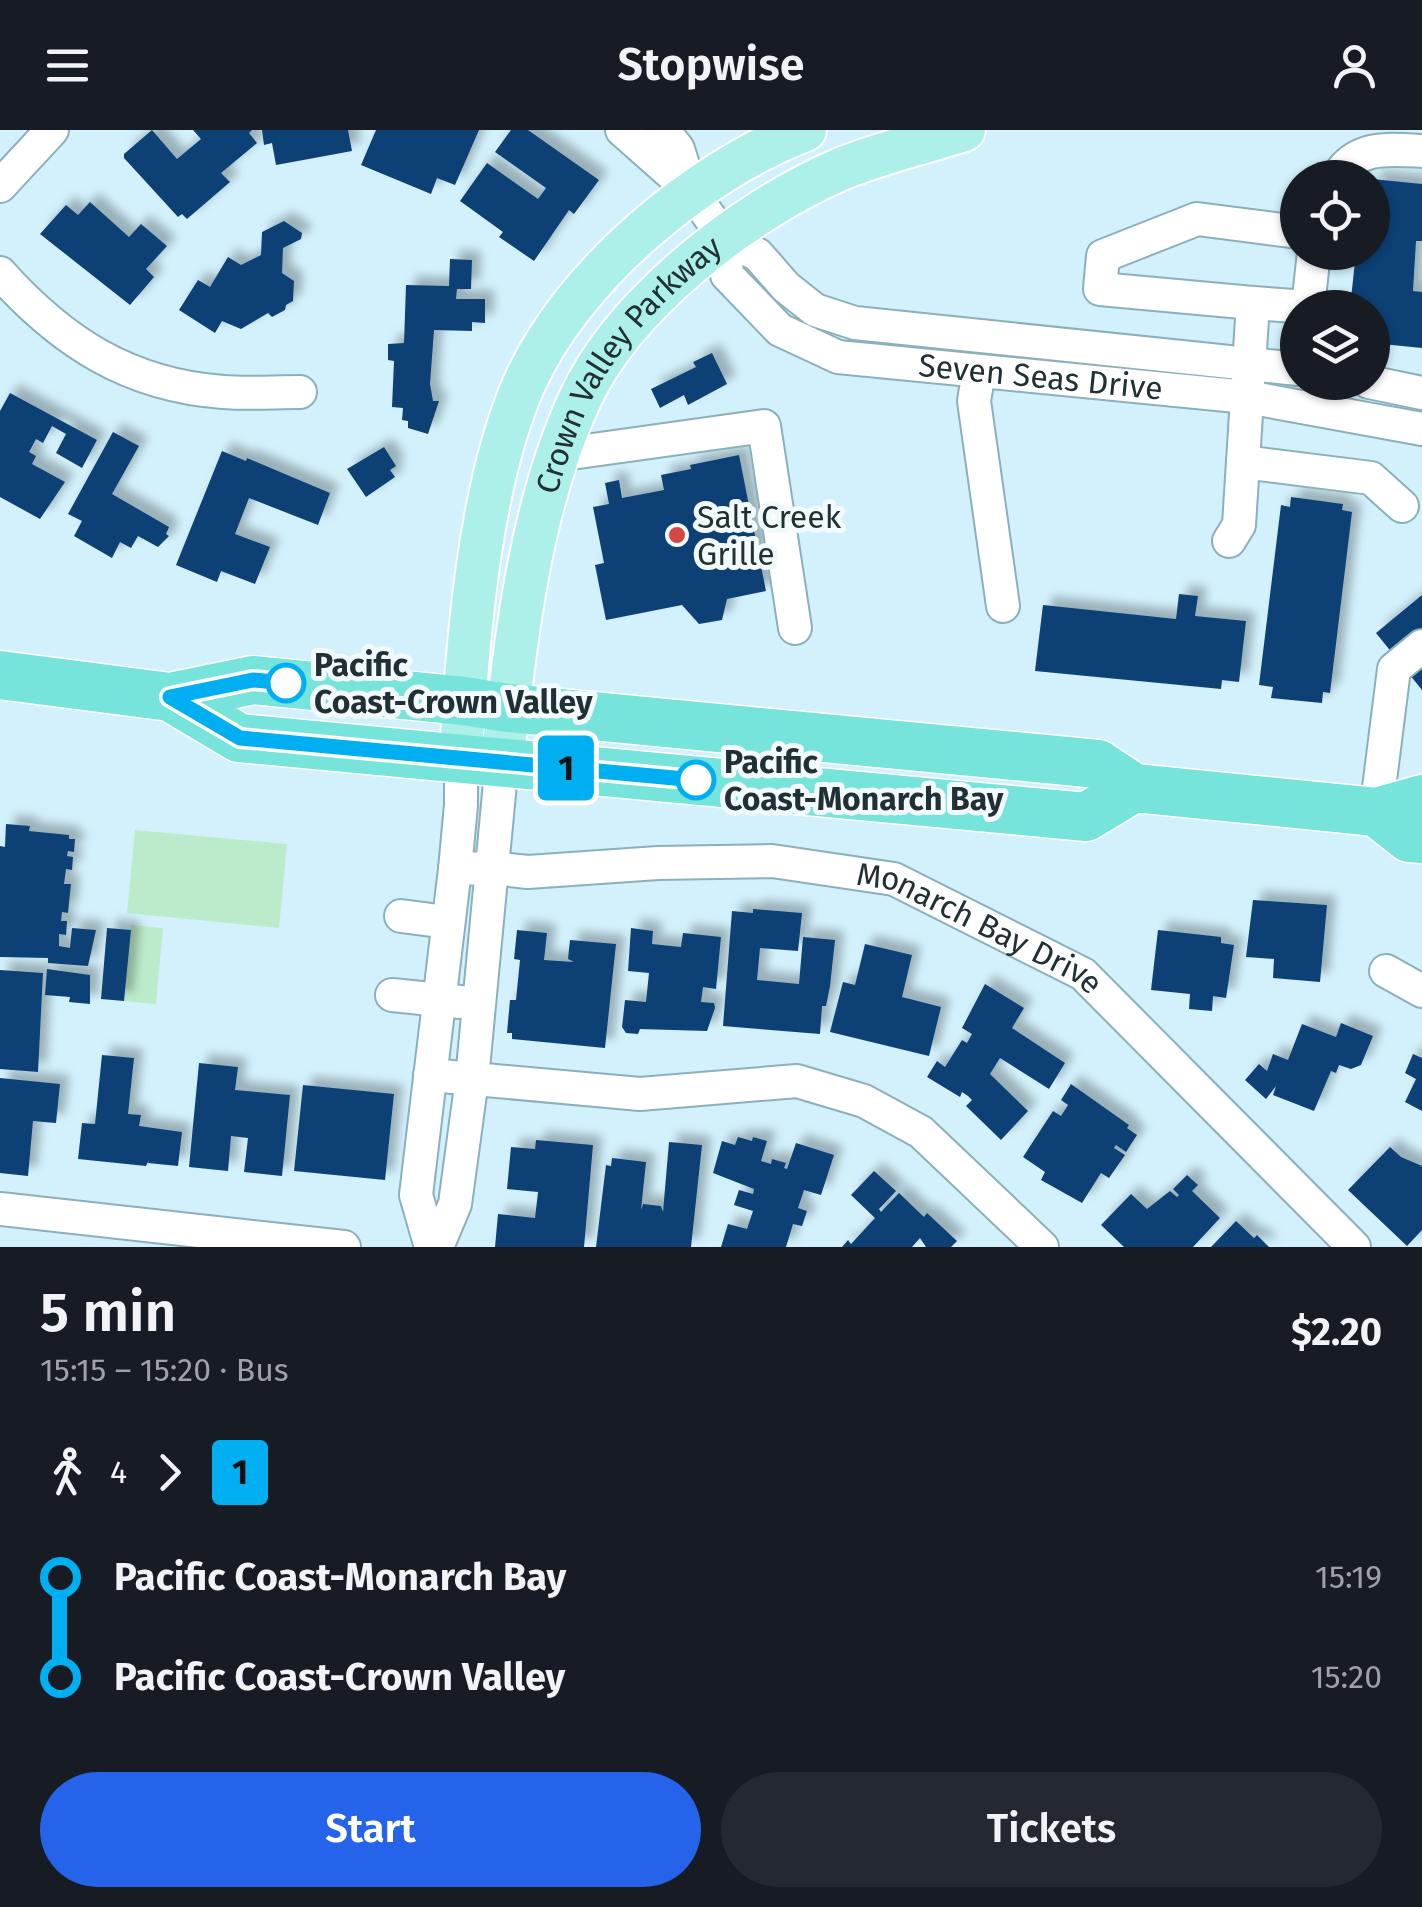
<!DOCTYPE html>
<html lang="en">
<head>
<meta charset="utf-8">
<style>
  :root { --surface:#171b24; --page:#242831; --text:#f1f3f6; --muted:#9ea1a6; --accent:#2563eb }
  body { margin:0; font-family:"Fira Sans",sans-serif; background:var(--page); color:var(--text); height:100vh; display:flex; flex-direction:column; font-size:38px; white-space:nowrap }
  * { box-sizing:border-box; margin:0 }
  p { font-size:32px; color:var(--muted) }
  .icon { flex:none; width:55px; height:55px; fill:none; stroke:currentColor; stroke-width:2; stroke-linecap:round; stroke-linejoin:round }
  .map { position:relative; height:1117px; overflow:hidden }
  .panel { display:flex; flex-direction:column; background:var(--surface); flex:1 }
  .panel>* { flex:none }
  .badge { padding:0 20px; border-radius:8px; font-size:35px; line-height:65px }
  .tools { position:absolute; left:1280px; top:30px; display:grid; gap:20px }
  .tools a { display:grid; place-items:center; width:110px; height:110px; border-radius:50%; background:var(--surface); box-shadow:0 2px 8px #0004; font-size:50px }
  .map>.badge { position:absolute; translate:-50% -50%; box-shadow:0 0 0 5px #fff }
  .legs { display:flex; align-items:center; gap:15px; height:110px; padding:0 40px; font-size:32px }
  .legs p { margin-inline-start:auto }
  .headline { display:flex; align-items:center; justify-content:space-between; height:170px; padding:0 40px }
  h1 { font-size:55px; font-weight:600; line-height:75px }
  .cta { display:flex; gap:20px; margin-top:auto; padding:20px 40px }
  .cta a { flex:1; height:115px; border-radius:60px; background:var(--accent); color:#fff; font-size:40px; font-weight:600; line-height:115px; text-align:center }
  .cta a+a { background:var(--page); color:var(--text) }
  ul { padding:0 40px; list-style:none }
  li { display:flex; align-items:center; gap:35px; height:100px; font-size:38px }
  li i { display:grid; place-items:center; width:15px; height:100%; margin:0 12px; background:currentColor }
  li i::after { content:''; width:25px; height:25px; margin:-12px; border:8px solid; border-radius:50%; background:var(--surface) }
  li p { margin-inline-start:auto }
  li:first-child i { background:linear-gradient(#0000 50%,currentColor 0) }
  li:last-child i { background:linear-gradient(currentColor 50%,#0000 0) }
  header { display:flex; justify-content:space-between; align-items:center; height:130px; padding:0 40px; background:var(--surface); font-size:45px; font-weight:600 }
  .map>svg:first-child { display:block }
  .green { fill:#bcebcc }
  .building { fill:#0d3f75; filter:url(#shadow) }
  .lines { fill:none; stroke-linecap:round; stroke-linejoin:round }
  .minor-casing { stroke:#8bb0bc; stroke-width:36 }
  .major-casing { stroke:#fff; stroke-width:46 }
  .highway-casing { stroke:#fff; stroke-width:51 }
  .minor { stroke:#fff; stroke-width:32 }
  .major { stroke:#adefe9; stroke-width:42 }
  .highway { stroke:#77e4db; stroke-width:48 }
  .line-1-casing { stroke:#fff; stroke-width:22 }
  .line-1 { stroke:#00aff2; stroke-width:15 }
  .poi-dot { fill:#d64744; stroke:#f3fafd; stroke-width:4 }
  .stop-1-dot { fill:#fff; stroke:#00aff2; stroke-width:5 }
  .labels { text-anchor:middle; dominant-baseline:central; stroke-width:10; stroke-linejoin:round; paint-order:stroke }
  .street-label { font-size:32px; fill:#213035; stroke:#f3fafd }
  .poi-label { font-size:32px; fill:#213035; stroke:#f3fafd; text-anchor:start }
  .stop-label { font-size:32px; font-weight:bold; fill:#213035; stroke:#f3fafd; text-anchor:start }
</style>
</head>
<body>
<header><svg class="icon" aria-label="menu" viewBox="0 0 24 24"><path d="M4 6h16M4 12h16M4 18h16"/></svg>Stopwise<svg class="icon" aria-label="person" viewBox="0 0 24 24"><circle cx="12" cy="8" r="4"/><path d="M4 21q1-7 8-7t8 7"/></svg></header>
<div class="map">
<svg width="1422" height="1117" viewBox="0 0 1422 1117">
  <defs>
    <filter id="shadow"><feDropShadow dx="9" dy="-9" stdDeviation="5" flood-color="#0004"/></filter>
  </defs>
  <rect width="100%" height="100%" fill="#d3f1fc"/>
  <!-- green -->
  <path class="green" d="M135,700L287,714L279,798L127,783Z
    M131,795L163,798L156,874L124,871Z"/>
  <!-- building -->
  <path class="building" d="M152,0L177,29L201,9L193,0H252L249,3L257,13L221,43L230,52L187,89L182,84L178,87L124,28V24Z
    M262,0H348L352,21L276,35L272,13L264,15Z
    M376,0H479L455,55L437,48L431,64L361,35Z
    M511,0H528L599,50L574,84L569,80L534,131L499,107L503,102L460,71L487,33L538,69L546,58L495,22Z
    M1372,49L1422,54V111H1416L1413,161L1422,162V218L1372,213V178H1350L1356,122H1372Z
    M90,72L129,107L141,94L167,116L146,139L154,147L130,175L40,104L66,75L78,85Z
    M284,91L302,103L301,109L283,118L282,143L294,151L293,171L286,175L285,180L272,187L268,183L241,199L222,191L215,203L179,180L198,150L210,157L228,127L241,135L261,125L262,102Z
    M450,129L472,130L471,159H457L456,169H485V193L472,192V201L434,200L430,254L433,271H439L428,304L408,298V291L402,290L403,278L392,277L394,231L388,230V214L404,213L406,155L449,156Z
    M712,223L727,254L688,275L684,265L660,278L651,259L696,237L693,232Z
    M10,263L97,310L82,338L56,323L66,304L52,296L43,313L36,309L29,322L36,326L32,334L65,352L40,389L0,367V281Z
    M113,302L139,316L112,364L169,397L166,404L169,406L158,417L138,406L131,418L120,412L112,428L74,406L82,391L68,384Z
    M384,317L396,336L390,340L395,347L366,367L347,339Z
    M222,321L246,331L247,328L330,363L318,395L249,368L235,404L270,417L255,454L221,441L217,452L176,435Z
    M739,325L766,461L727,469L722,490L699,494L682,475L606,490L595,435L604,433L593,377L609,374L605,353L619,350L622,368L664,360L661,345L691,339L690,335Z
    M1291,367L1343,374L1342,380L1352,382L1330,563L1323,562L1322,573L1271,568L1273,557L1259,555L1281,375L1290,377Z
    M1179,464L1198,466L1195,486L1246,491L1239,552L1222,550L1221,559L1035,541L1043,475L1176,489Z
    M1422,465V560L1376,503Z
    M6,694L30,696L29,701L69,705V709H75L74,722L68,721L67,726L73,727L72,740L66,739L64,754H71L68,783L62,782L61,791H67L66,805L59,804V816L70,818L72,798L96,800L88,836L48,833V828L0,827V716L5,717Z
    M1253,770L1327,775L1320,852L1273,848L1274,829L1246,827Z
    M753,779L802,783L798,821L760,818L757,850L799,854L803,807L835,810L830,856L826,876H822L820,904L723,896L732,781L753,783Z
    M107,798L131,800L124,871L101,869Z
    M631,798L653,801L652,814L681,817L683,803L721,807L716,859L703,857L701,872L714,873L715,878L707,901L640,899L638,904L626,903L622,897L625,870L646,872L649,843L628,841Z
    M517,800L547,803L544,830L574,832L568,829L570,810L616,814L605,918L512,909V903H507L510,870H516L520,830L514,829Z
    M1158,800L1221,807V813L1234,815L1226,868L1213,866L1212,881L1189,879L1190,864L1151,860Z
    M865,814L912,825L902,867L941,877L929,926L830,902L843,852L855,855Z
    M47,839L90,845V874L69,872L70,867L45,865Z
    M0,840L43,843L38,942L0,939Z
    M985,854L1024,878L1012,898L1065,933L1049,959L1000,928L990,944L1028,981L1001,1010L966,976L972,970L968,966L962,962L960,967L927,947L937,931L945,937L962,910L967,913L972,904L962,898Z
    M1341,893L1373,906L1361,935L1351,939L1339,935L1336,943L1331,941L1314,981L1273,965L1276,956L1266,969L1245,950L1259,934L1267,941L1273,924L1288,930L1302,894L1336,907Z
    M1413,924L1422,928V981L1405,972L1416,949L1405,943Z
    M102,925L134,928L128,984L141,985L139,996L182,1002L178,1036L148,1033L149,1030L146,1036L78,1029L82,993L95,994Z
    M199,933L238,937L235,960L290,965L282,1046L244,1042L248,1008L231,1006L228,1041L189,1037Z
    M0,948L60,954L56,993L33,991L28,1046L0,1043Z
    M1071,954L1129,995L1127,998L1137,1005L1126,1022L1116,1015L1114,1018L1125,1025L1109,1048L1101,1043L1082,1073L1041,1050L1045,1042L1023,1027L1053,981L1061,986L1068,975L1061,970Z
    M303,955L394,964L385,1050L294,1041Z
    M738,1007L752,1011L753,1007L767,1011L761,1031L771,1034L772,1029L786,1033L784,1038L787,1039L796,1013L834,1025L821,1065L804,1060L798,1078L807,1081L802,1096L793,1094L786,1117H721L728,1094L747,1099L753,1081L734,1075L739,1060L753,1064L754,1059L713,1043L722,1011L735,1015Z
    M536,1010L593,1015L584,1117H495L498,1084L535,1088L538,1062L507,1059L511,1017L535,1019Z
    M669,1012L702,1015L691,1117H596L606,1035L611,1036L612,1028L646,1032L641,1080L643,1074L661,1076L663,1082Z
    M1390,1017L1401,1027L1422,1036V1100L1407,1116L1348,1060Z
    M874,1041L896,1061L879,1079L881,1082L899,1063L924,1087L927,1083L957,1111L951,1117H926L920,1108L912,1117H842L848,1110L851,1114L875,1088L851,1065Z
    M1187,1045L1198,1055L1192,1061L1220,1088L1193,1117H1124L1101,1095L1131,1064L1147,1079L1170,1061L1177,1067L1179,1065L1173,1059Z
    M1236,1091L1254,1108L1257,1105L1269,1117H1211Z"/>
  <g class="lines">
    <!-- minor casing -->
    <g class="minor-casing">
      <g id="minor">
        <path d="M622,0L691,61L724,107L758,125L786,157L815,180L855,193L1298,239"/>
        <path d="M663,0L678,19L691,61"/>
        <path d="M1337,48C1356,15 1388,19 1422,21"/>
        <path d="M0,56L52,0"/>
        <path id="s1" d="M724,107L727,145L780,200L838,227L1247,267L1422,299"/>
        <path d="M0,143C62,212 128,255 223,262C248,264 275,262 300,262"/>
        <path d="M1253,173L1308,177L1314,122"/>
        <path d="M979,241L974,271L1003,476"/>
        <path d="M1369,252L1422,263"/>
        <path d="M557,325L764,296L795,498"/>
        <path d="M1243,332L1371,348L1402,376"/>
        <path d="M1229,411L1239,395L1253,173L1100,159L1103,126L1197,89L1298,102"/>
        <path d="M1376,682L1394,539L1422,516"/>
        <path id="s2" d="M455,739L492,738L528,742L658,733L772,731L894,749L1083,844L1354,1117"/>
        <path d="M401,786L447,792"/>
        <path d="M1386,841L1422,861"/>
        <path d="M392,865L460,872"/>
        <path d="M430,945L640,964L797,951L864,971L921,1002L1042,1117"/>
        <path d="M0,1079L344,1117"/>
        <path d="M431,1117L416,1065L455,739L461,675V627"/>
        <path d="M437,1117L455,1074L472,949L502,632"/>
      </g>
    </g>
    <!-- major casing -->
    <g class="major-casing">
      <g id="major">
        <path d="M461,627C467,515 479,356 524,254C571,147 697,41 805,0"/>
        <path id="s3" d="M502,632C516,511 528,384 579,271C623,174 745,80 841,39C880,23 923,13 964,0"/>
      </g>
    </g>
    <!-- highway casing -->
    <g class="highway-casing">
      <path id="highway" d="M0,545L170,567L253,550L464,571L508,578L1098,634L1134,658L1376,682L1422,669
        M170,567L239,608L1086,687L1134,658
        M1376,682L1409,708L1422,709"/>
    </g>
    <!-- minor -->
    <use href="#minor" class="minor"/>
    <!-- major -->
    <use href="#major" class="major"/>
    <!-- highway -->
    <use href="#highway" class="highway"/>
  </g>
  <g class="lines">
    <!-- line-1 casing -->
    <g class="line-1-casing">
      <path id="line-1" d="M286,553L253,550L170,567L240,608L696,650"/>
    </g>
    <!-- line-1 -->
    <use href="#line-1" class="line-1"/>
  </g>
  <!-- markers -->
  <circle class="poi-dot" cx="677" cy="405" r="10"/>
  <g class="stop-1-dot">
    <circle cx="286" cy="553" r="18"/>
    <circle cx="696" cy="650" r="18"/>
  </g>
  <g class="labels">
    <!-- street labels -->
    <g class="street-label">
      <text stroke="none"><textPath href="#s3" startOffset="428">Crown Valley Parkway</textPath></text>
      <text stroke="none"><textPath href="#s1" startOffset="382">Seven Seas Drive</textPath></text>
      <text stroke="none"><textPath href="#s2" startOffset="538">Monarch Bay Drive</textPath></text>
    </g>
    <!-- poi labels -->
    <g class="poi-label">
      <text x="697" y="387">Salt Creek<tspan x="697" dy="37">Grille</tspan></text>
    </g>
    <!-- stop labels -->
    <g class="stop-label">
      <text x="314" y="535">Pacific<tspan x="314" dy="37">Coast-Crown Valley</tspan></text>
      <text x="724" y="632">Pacific<tspan x="724" dy="37">Coast-Monarch Bay</tspan></text>
    </g>
  </g>
</svg>
<div class="tools">
<a><svg class="icon" aria-label="locate" viewBox="0 0 24 24"><circle cx="12" cy="12" r="6"/><path d="M12 2v4M12 18v4M2 12h4M18 12h4"/></svg></a>
<a><svg class="icon" aria-label="layers" viewBox="0 0 24 24"><path d="M12 4l9 5-9 5-9-5zM3 14l9 5 9-5"/></svg></a>
</div>
<b class="badge" style="left:566px;top:638px;background:#00aff2;color:#111">1</b>
</div>
<section class="panel">
<div class="headline"><div><h1>5 min</h1><p>15:15 – 15:20 · Bus</p></div><b>$2.20</b></div>
<div class="legs"><svg class="icon" aria-label="walk" viewBox="0 0 24 24"><circle cx="13" cy="4" r="2"/><path d="M13 8l-2 6 4 7M11 14l-3 7M7 12l3-4h3l4 4"/></svg>4<svg class="icon" aria-label="forward" viewBox="0 0 24 24"><path d="M9 5l7 7-7 7"/></svg><b class="badge" style="background:#00aff2;color:#111">1</b></div>
<ul>
<li><i style="color:#00aff2"></i><b>Pacific Coast-Monarch Bay</b><p>15:19</p></li>
<li><i style="color:#00aff2"></i><b>Pacific Coast-Crown Valley</b><p>15:20</p></li>
</ul>
<div class="cta"><a>Start</a><a>Tickets</a></div>
</section>
</body>
</html>
